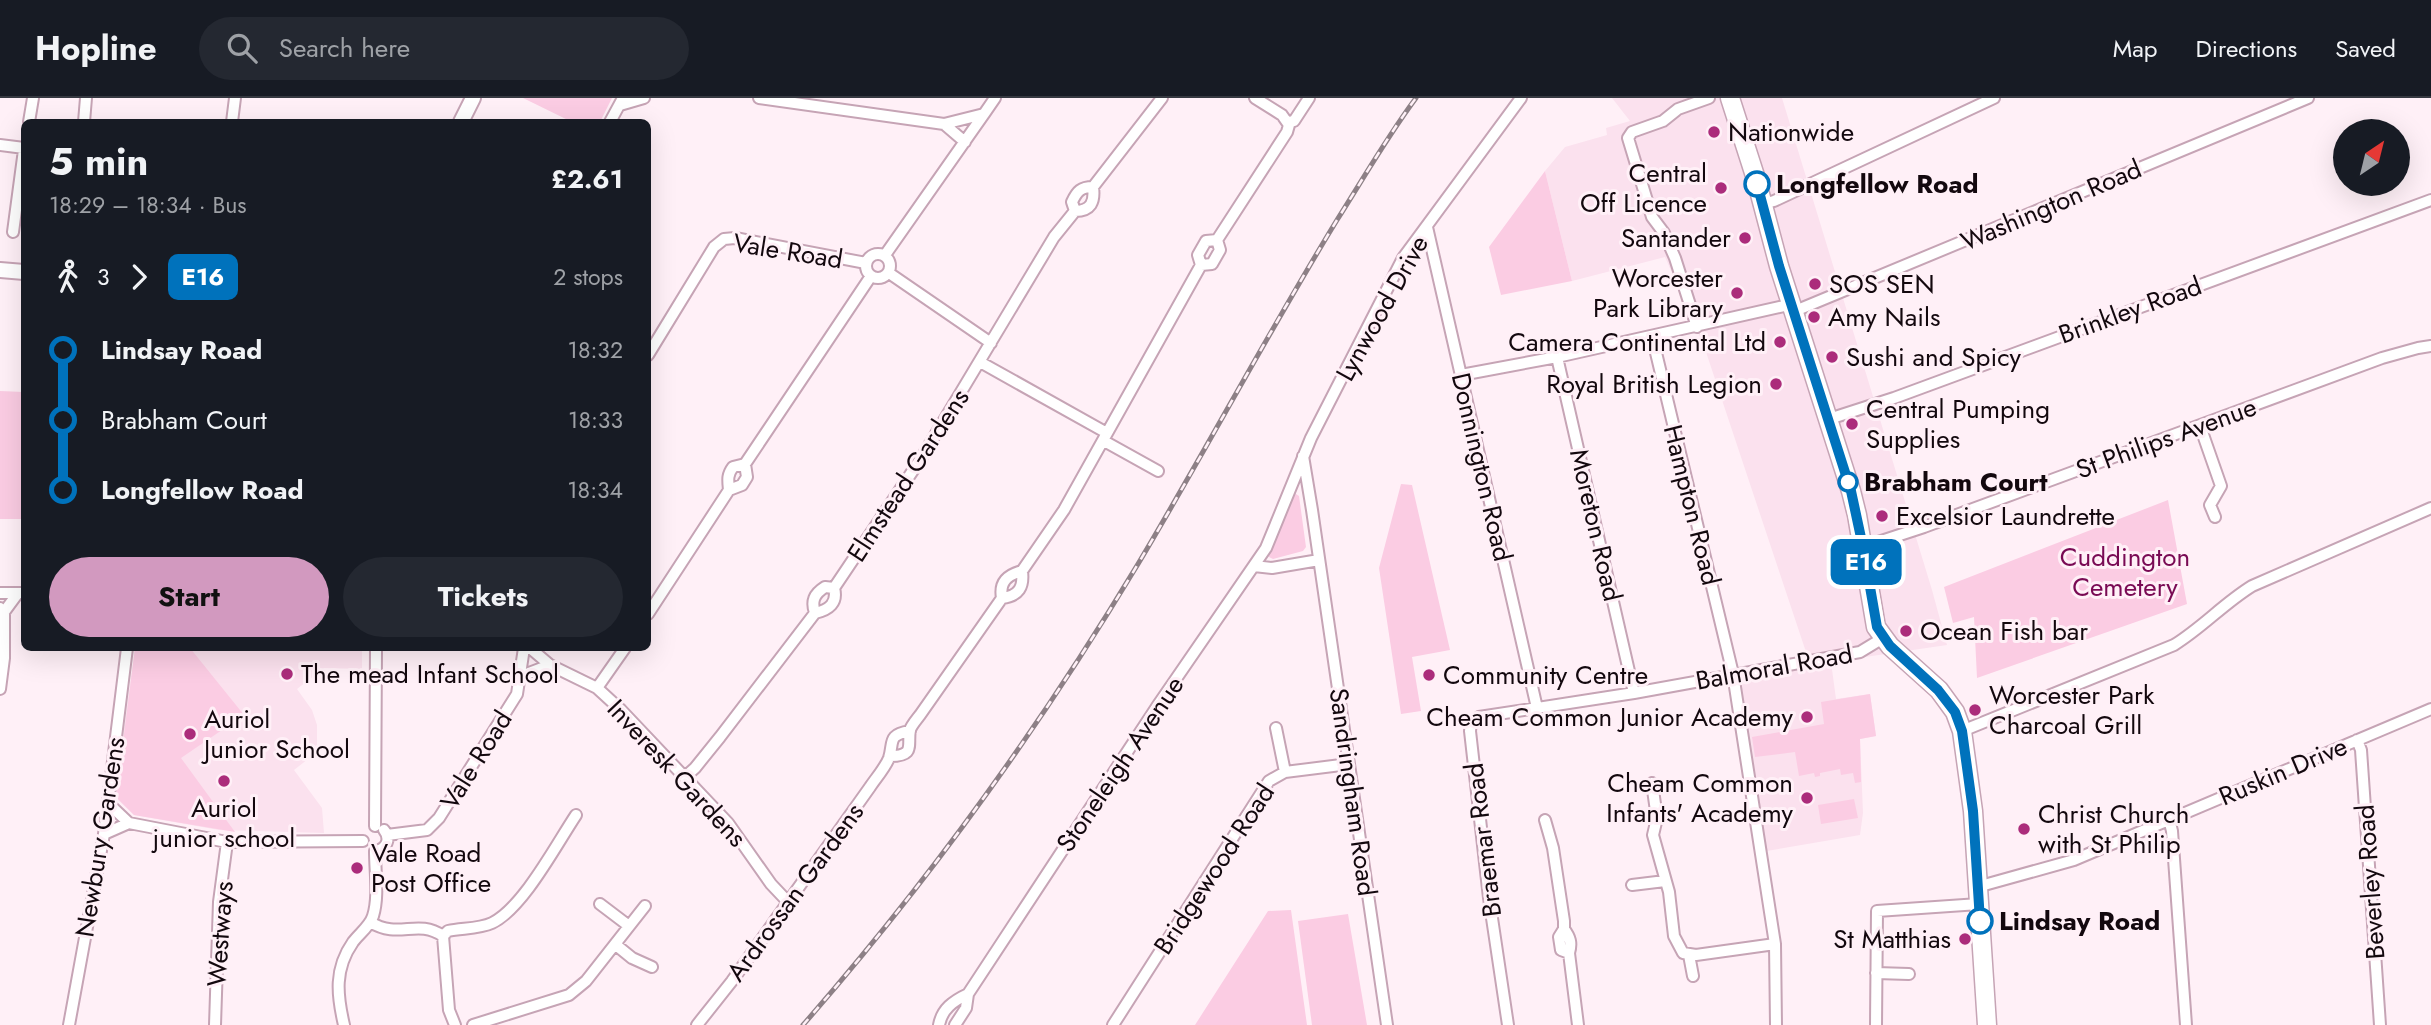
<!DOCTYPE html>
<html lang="en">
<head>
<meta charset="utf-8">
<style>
  :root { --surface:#171b24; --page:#242831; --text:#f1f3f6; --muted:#9ea1a6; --line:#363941; --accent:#d299bf }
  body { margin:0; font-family:Jost,sans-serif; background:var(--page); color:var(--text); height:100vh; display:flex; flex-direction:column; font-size:26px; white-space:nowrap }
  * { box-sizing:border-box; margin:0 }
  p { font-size:23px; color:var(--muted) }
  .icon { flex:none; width:38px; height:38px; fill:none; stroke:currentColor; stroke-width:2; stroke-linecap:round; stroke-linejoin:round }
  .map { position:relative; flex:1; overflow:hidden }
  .details { position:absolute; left:21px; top:21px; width:630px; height:532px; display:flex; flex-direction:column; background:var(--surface); border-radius:10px; box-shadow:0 7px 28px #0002 }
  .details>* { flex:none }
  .badge { padding:0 14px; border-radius:10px; font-size:24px; line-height:46px }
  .needle { width:46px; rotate:35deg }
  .tools { position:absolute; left:2333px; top:21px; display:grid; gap:14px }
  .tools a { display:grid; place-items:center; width:77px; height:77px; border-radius:50%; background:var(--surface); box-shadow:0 7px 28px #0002; font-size:35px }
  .map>.badge { position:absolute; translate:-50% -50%; box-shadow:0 0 0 4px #fff }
  .legs { display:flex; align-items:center; gap:10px; height:77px; padding:0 28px; font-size:23px }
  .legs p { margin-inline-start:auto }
  .head { display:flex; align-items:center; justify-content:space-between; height:119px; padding:0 28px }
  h1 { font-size:38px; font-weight:700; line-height:52px }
  .primary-button { display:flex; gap:14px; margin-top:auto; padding:14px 28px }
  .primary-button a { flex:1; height:80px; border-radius:42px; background:var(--accent); color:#111; font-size:28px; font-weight:700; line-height:80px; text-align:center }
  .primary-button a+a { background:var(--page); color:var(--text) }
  ul { padding:0 28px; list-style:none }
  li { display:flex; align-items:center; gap:24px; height:70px; font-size:26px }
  li i { display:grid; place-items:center; width:10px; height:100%; margin:0 9px; background:currentColor }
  li i::after { content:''; width:18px; height:18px; margin:-9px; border:5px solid; border-radius:50%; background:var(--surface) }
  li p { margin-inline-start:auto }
  li:first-child i { background:linear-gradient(#0000 50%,currentColor 0) }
  li:last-child i { background:linear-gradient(currentColor 50%,#0000 0) }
  header { display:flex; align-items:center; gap:42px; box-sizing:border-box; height:98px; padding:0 35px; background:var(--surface); border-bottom:2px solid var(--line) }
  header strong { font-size:33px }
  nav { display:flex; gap:38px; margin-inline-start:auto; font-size:24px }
  .search { width:490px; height:63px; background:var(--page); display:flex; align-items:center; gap:18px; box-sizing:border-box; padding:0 24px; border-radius:38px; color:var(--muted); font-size:26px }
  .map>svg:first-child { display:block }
  .built { fill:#fbe1ee }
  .green { fill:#fbcce3 }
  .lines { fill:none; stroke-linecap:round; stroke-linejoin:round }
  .minor-casing { stroke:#c6a4b5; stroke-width:14 }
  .tertiary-casing { stroke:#c6a4b5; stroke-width:18 }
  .primary-casing { stroke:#c6a4b5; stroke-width:21 }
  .minor { stroke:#fff; stroke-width:10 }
  .tertiary { stroke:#fff; stroke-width:14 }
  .primary { stroke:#fff; stroke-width:18 }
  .rail-casing { stroke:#8d8086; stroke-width:5 }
  .rail { stroke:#fff0f7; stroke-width:2.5; stroke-dasharray:8; stroke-linecap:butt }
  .line-1-casing { stroke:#fff; stroke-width:16 }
  .line-1 { stroke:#0072bc; stroke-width:10 }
  .poi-dot { fill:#ab2c7b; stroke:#fff0f7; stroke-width:2.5 }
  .stop-1-dot { fill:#fff; stroke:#0072bc; stroke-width:3.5 }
  .labels { text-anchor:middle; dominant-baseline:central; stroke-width:6; stroke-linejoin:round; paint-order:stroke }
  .poi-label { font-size:26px; fill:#13080e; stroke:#fff0f7; text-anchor:start }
  .stop-label { font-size:26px; font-weight:bold; fill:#13080e; stroke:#fff0f7; text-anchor:start }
  .street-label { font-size:26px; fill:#13080e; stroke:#fff0f7 }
  .park-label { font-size:26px; fill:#790a54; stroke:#fff0f7 }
</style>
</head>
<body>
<header>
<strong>Hopline</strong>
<div class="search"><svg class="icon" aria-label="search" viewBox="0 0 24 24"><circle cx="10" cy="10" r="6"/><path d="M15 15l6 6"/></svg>Search here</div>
<nav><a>Map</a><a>Directions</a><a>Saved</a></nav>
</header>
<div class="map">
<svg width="2431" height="927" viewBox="0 0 2431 927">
  <rect width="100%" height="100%" fill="#fff0f7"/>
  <!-- built -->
  <path class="built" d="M1612,0H1782L1932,492L1947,547L1831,564L1836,601L1870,596L1876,638L1860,641L1863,715L1860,737L1761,754L1735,580L1810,566L1704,248L1665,159L1572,183L1545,73L1565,49L1607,37L1606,30L1630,23Z
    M135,550H362V571L324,570L297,591L312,612L317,627V654L294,672L322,710L324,735L219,732L134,717L118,702L115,696Z"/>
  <!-- green -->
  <path class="green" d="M523,0H612L600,24H572Z
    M1545,73L1572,183L1501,197L1489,149Z
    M0,293L24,294V421H0Z
    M1401,386L1412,387L1450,552L1412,559L1421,613L1401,616L1379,470Z
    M1296,396L1299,398L1306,449L1303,453L1273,461L1269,459L1268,454L1292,398Z
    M2168,402L2187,506L1977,580L1974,519L1953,525L1944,489Z
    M135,550H190L244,617L181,660L235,734L134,717L116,699Z
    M1870,596L1876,638L1860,641L1861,684L1855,685L1853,675L1841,677L1840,671L1820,675V678L1815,679L1814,675L1799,678L1795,654L1755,659L1752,639L1824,626L1821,604Z
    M1854,701L1858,720L1821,726L1818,707Z
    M1291,812L1307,927H1195L1268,813Z
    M1348,816L1367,927H1312L1298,823Z"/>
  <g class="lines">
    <!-- minor casing -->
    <g class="minor-casing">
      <path id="minor" d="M759,0L944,26L984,16L995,0
        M620,7L644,0
        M29,24L33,0
        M84,24L86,0
        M232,24L235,0
        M610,24L623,0
        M1289,24L1294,23L1309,0
        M944,26L965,44
        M0,47L24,50
        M1762,106L1774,103L1994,0
        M1075,113L1072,104C1077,93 1081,89 1093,89
        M1427,129L1537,610
        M13,134L24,52
        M1217,142L1287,34L1289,27L1282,17L1255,0
        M866 168a12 12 0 1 1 24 0a12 12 0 1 1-24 0Z
        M885,157L984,16
        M1201,167L1212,166L1220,152L1217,142
        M889,175L991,245
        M1795,213L2308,0
        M1697,229L1675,160L1664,135L1652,119L1628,40L1632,34L1663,23L1678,11L1709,0
        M1652,238L1733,576L1775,846L1776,927
        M648,257L714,149L724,141L735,140L866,165
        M1557,259L1634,595
        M980,264L1107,335
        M1461,277L1557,259L1793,206
        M1829,321L1894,300L2431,102
        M2200,328L2221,388L2210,407L2215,419
        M1104,343L1158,373
        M1303,358L1312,412L1387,927
        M729,392C728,382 727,377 733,369L745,366L871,178
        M1863,449L1924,429L2382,260L2418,250L2431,248
        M1254,468L1272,470L1319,462
        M0,495H22
        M1002,500C1019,498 1024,489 1022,473
        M0,510L4,514V560L0,591
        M4,514L18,495
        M815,515C811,503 814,496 825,489L834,490
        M648,516L729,392L742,387L747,379L745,366
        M530,550L550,567L597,590L621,612L728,725L771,786L788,804
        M521,581L529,575L550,567
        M597,590L625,550
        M1276,630L1285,674
        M1962,633L2174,547C2203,529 2223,506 2252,488L2431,410
        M2357,642L2361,652L2380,927
        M890,658C916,658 907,647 910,632C911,628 917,621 920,617L1002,500C999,484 1007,477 1022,473L1064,412L1201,167L1198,157L1206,143L1217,142
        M685,679L695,670L720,639L815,515C829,512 838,505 834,490L922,359L1054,139L1075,113C1091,113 1095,104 1093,89L1162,0
        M1652,685L1657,720L1653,737L1669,794L1674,838L1683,855L1696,857L1775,846
        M109,706L129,725L227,744L363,743
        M2169,721L2172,733L2186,927
        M1545,722L1553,750L1564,823V831L1559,839L1561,852L1569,855
        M375,728L376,550
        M104,736L129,725
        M387,737L427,732L439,720L517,596L524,550
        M375,753C387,751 391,741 384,732
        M1632,787L1665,783
        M1977,789L2074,762L2431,611
        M600,806L629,828
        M370,824C400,842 416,820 443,838L449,912L455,927
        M1564,831C1570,839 1572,845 1569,855L1578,927
        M443,838L448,833C462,830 479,831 492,825C523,810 556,747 576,717
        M616,847L632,860L652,869
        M1689,857L1693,878
        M1876,875L1909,876
        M69,927L104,736L127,550
        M215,927L219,804L227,744
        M344,927C337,897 334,871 353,844C359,836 370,828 373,818C379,799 375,774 375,753
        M473,927L569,897L586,883L645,808
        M697,927L732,883L870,689C876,680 885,670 889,660C894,644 887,637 910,633
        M939,927C942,911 953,903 968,896
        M955,927L966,910L968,896L1158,607L1266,450L1311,340L1403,160L1521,0
        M1113,927L1269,683L1285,674L1349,666
        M1508,927L1489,800L1470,633L1471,625L1479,619L1634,595L1860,554L1883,540
        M1876,927L1877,813L1979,806"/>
    </g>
    <!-- tertiary casing -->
    <g class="tertiary-casing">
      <path id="tertiary" d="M461,24L473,0
        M0,172L24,174"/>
    </g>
    <!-- primary casing -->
    <g class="primary-casing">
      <path id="primary" d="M1730,0L1756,81L1779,168L1851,393L1857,417L1876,529L1890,548L1939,592L1955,614L1962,633L1973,713L1987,927"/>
    </g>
    <!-- minor -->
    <use href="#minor" class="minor"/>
    <!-- tertiary -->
    <use href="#tertiary" class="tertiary"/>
    <!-- primary -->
    <use href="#primary" class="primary"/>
    <!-- rail casing -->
    <g class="rail-casing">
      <path id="rail" d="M803,927C928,784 1040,629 1138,466C1206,352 1268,235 1337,122C1363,81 1387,39 1416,0"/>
    </g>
    <!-- rail -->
    <use href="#rail" class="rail"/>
  </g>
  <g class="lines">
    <!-- line-1 casing -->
    <g class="line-1-casing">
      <path id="line-1" d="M1757,86L1779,168L1851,393L1863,449L1877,529L1890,548L1938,592L1955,614L1962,633L1973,713L1980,823"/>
    </g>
    <!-- line-1 -->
    <use href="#line-1" class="line-1"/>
  </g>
  <!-- markers -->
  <g class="poi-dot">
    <circle cx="1714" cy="34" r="7"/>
    <circle cx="1721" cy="90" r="7"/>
    <circle cx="1745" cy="140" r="7"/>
    <circle cx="1815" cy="186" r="7"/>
    <circle cx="1737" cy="195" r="7"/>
    <circle cx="1814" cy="219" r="7"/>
    <circle cx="1780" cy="244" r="7"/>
    <circle cx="1832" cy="259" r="7"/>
    <circle cx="1776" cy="286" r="7"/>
    <circle cx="1852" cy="326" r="7"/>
    <circle cx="1882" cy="418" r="7"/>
    <circle cx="1906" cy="533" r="7"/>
    <circle cx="287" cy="576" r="7"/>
    <circle cx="1429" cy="577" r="7"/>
    <circle cx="1975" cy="612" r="7"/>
    <circle cx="1807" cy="619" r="7"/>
    <circle cx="190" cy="636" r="7"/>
    <circle cx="224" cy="683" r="7"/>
    <circle cx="1807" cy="700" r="7"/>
    <circle cx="2024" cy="731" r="7"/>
    <circle cx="357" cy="770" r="7"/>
    <circle cx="1965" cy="841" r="7"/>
  </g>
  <g class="stop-1-dot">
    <circle cx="1757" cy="86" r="12"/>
    <circle cx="1848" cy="384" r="9"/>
    <circle cx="1980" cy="823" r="12"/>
  </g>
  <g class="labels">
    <!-- poi labels -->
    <g class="poi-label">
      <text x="1728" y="34">Nationwide</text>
      <text x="1707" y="75" text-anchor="end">Central<tspan x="1707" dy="30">Off Licence</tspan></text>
      <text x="1731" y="140" text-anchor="end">Santander</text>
      <text x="1723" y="180" text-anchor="end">Worcester<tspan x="1723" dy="30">Park Library</tspan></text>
      <text x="1829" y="186">SOS SEN</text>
      <text x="1828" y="219">Amy Nails</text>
      <text x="1766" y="244" text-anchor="end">Camera Continental Ltd</text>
      <text x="1846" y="259">Sushi and Spicy</text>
      <text x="1762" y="286" text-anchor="end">Royal British Legion</text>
      <text x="1866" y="311">Central Pumping<tspan x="1866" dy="30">Supplies</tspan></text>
      <text x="1896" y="418">Excelsior Laundrette</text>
      <text x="1920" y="533">Ocean Fish bar</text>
      <text x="301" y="576">The mead Infant School</text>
      <text x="1443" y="577">Community Centre</text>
      <text x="1989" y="597">Worcester Park<tspan x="1989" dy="30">Charcoal Grill</tspan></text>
      <text x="1793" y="619" text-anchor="end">Cheam Common Junior Academy</text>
      <text x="204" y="621">Auriol<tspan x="204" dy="30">Junior School</tspan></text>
      <text x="1793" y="685" text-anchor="end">Cheam Common<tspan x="1793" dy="30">Infants' Academy</tspan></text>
      <text x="224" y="710" text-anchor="middle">Auriol<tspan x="224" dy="30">junior school</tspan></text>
      <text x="2038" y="716">Christ Church<tspan x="2038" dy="30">with St Philip</tspan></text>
      <text x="371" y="755">Vale Road<tspan x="371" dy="30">Post Office</tspan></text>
      <text x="1951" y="841" text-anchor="end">St Matthias</text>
    </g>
    <!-- stop labels -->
    <g class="stop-label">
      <text x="1776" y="86">Longfellow Road</text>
      <text x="1864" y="384">Brabham Court</text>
      <text x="1999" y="823">Lindsay Road</text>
    </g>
    <!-- street labels -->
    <g class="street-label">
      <text transform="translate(2051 107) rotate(-23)">Washington Road</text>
      <text transform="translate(788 153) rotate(9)">Vale Road</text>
      <text transform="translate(1382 210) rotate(-61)">Lynwood Drive</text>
      <text transform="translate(2130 212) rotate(-20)">Brinkley Road</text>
      <text transform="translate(2166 340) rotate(-20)">St Philips Avenue</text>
      <text transform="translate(1482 369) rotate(77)">Donnington Road</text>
      <text transform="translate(908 377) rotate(-57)">Elmstead Gardens</text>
      <text transform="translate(1692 407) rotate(76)">Hampton Road</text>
      <text transform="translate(1596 427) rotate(77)">Moreton Road</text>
      <text transform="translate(1774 569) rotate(-10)">Balmoral Road</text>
      <text transform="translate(476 662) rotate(-58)">Vale Road</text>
      <text transform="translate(1120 666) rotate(-56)">Stoneleigh Avenue</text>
      <text transform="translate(2283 673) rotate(-23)">Ruskin Drive</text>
      <text transform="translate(677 675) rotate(47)">Inveresk Gardens</text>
      <text transform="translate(1353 694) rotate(82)">Sandringham Road</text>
      <text transform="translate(100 739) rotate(-81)">Newbury Gardens</text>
      <text transform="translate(1483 742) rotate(-97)">Braemar Road</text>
      <text transform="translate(1214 771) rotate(-57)">Bridgewood Road</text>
      <text transform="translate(2370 784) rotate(-94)">Beverley Road</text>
      <text transform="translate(795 794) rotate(-54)">Ardrossan Gardens</text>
      <text transform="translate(220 836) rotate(-86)">Westways</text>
    </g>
    <!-- park labels -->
    <g class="park-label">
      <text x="2125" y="459">Cuddington<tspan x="2125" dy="30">Cemetery</tspan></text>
    </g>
  </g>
</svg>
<div class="tools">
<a><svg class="needle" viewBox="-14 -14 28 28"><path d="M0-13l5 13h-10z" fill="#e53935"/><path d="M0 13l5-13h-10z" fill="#9ea1a6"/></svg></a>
</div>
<b class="badge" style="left:1866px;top:464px;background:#0072bc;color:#fff">E16</b>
<section class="details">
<div class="head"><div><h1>5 min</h1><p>18:29 – 18:34 · Bus</p></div><b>£2.61</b></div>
<div class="legs"><svg class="icon" aria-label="walk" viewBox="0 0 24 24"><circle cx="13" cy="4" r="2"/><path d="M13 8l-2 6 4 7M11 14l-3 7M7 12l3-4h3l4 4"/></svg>3<svg class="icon" aria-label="forward" viewBox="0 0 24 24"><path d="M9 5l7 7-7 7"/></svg><b class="badge" style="background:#0072bc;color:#fff">E16</b><p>2 stops</p></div>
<ul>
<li><i style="color:#0072bc"></i><b>Lindsay Road</b><p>18:32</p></li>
<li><i style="color:#0072bc"></i><span>Brabham Court</span><p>18:33</p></li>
<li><i style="color:#0072bc"></i><b>Longfellow Road</b><p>18:34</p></li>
</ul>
<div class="primary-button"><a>Start</a><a>Tickets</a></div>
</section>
</div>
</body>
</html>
